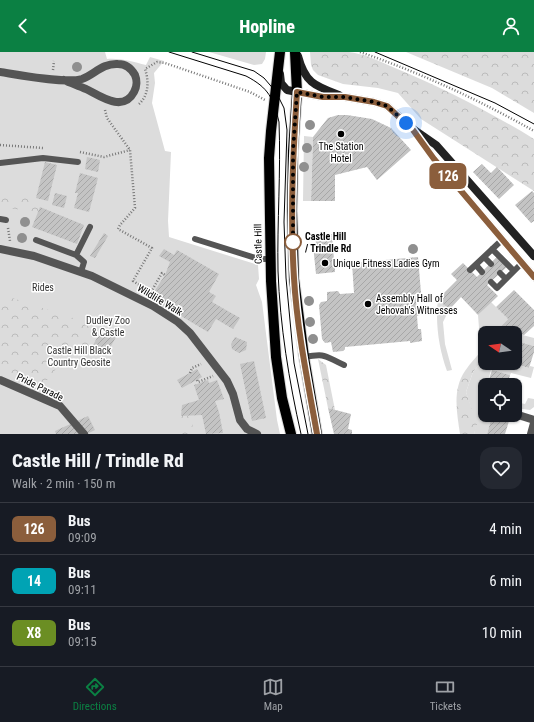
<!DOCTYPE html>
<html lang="en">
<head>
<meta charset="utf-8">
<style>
  :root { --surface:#171b24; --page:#242831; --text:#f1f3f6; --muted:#9ea1a6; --line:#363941; --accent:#0b8043 }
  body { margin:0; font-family:"Roboto Condensed",sans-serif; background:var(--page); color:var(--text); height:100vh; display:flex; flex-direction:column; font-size:15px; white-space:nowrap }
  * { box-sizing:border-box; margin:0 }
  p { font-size:13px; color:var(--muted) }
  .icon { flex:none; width:22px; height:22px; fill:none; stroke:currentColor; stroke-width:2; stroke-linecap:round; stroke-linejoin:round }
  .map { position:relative; height:382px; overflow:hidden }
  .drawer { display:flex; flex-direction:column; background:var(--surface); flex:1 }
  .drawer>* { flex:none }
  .badge { padding:0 8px; border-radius:6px; font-size:14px; line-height:26px }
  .needle { width:26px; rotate:283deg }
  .controls { position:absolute; left:478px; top:274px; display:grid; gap:8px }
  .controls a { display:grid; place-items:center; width:44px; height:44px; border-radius:8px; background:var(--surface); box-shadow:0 1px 3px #0004; font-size:20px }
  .you { position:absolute; width:20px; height:20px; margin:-10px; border:3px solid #fff; border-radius:50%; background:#1a73e8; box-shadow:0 0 0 6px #1a73e833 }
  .map>.badge { position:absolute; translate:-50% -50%; box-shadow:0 0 0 2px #fff }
  .round { display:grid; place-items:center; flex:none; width:42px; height:42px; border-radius:12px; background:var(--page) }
  .summary { display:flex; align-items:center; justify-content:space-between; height:68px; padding:0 12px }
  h1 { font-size:19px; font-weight:800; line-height:30px }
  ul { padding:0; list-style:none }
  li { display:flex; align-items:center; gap:12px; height:52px; padding:0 12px; border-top:1px solid var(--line) }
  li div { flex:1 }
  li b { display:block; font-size:15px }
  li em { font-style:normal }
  li .badge { min-width:44px; font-weight:700; text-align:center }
  header { display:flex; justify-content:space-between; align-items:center; height:52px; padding:0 12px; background:var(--accent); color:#fff; font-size:18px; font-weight:800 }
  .tab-bar { display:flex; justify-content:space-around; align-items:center; height:56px; border-top:1px solid var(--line); background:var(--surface); font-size:11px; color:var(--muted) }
  .tab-bar a { display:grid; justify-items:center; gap:2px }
  .tab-bar .current { color:var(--accent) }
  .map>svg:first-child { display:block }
  .green { fill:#dcdcdc }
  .forest { fill:url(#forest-crowns) }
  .building { fill:url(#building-hatch) }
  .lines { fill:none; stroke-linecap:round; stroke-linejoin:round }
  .primary-casing { stroke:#dbdbdb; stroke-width:12 }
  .path { stroke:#777; stroke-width:2.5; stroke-dasharray:1 2; stroke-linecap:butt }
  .service { stroke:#555; stroke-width:6 }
  .pedestrian { stroke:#555; stroke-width:8 }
  .minor { stroke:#555; stroke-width:8 }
  .secondary { stroke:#222; stroke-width:8 }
  .primary { stroke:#000; stroke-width:10 }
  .tram { stroke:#000; stroke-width:1 }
  .tree { fill:#8f8f8f }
  .line-casing { stroke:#fff; stroke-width:9 }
  .line { stroke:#8b5e3c; stroke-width:6 }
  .walk { stroke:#000; stroke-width:4; stroke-dasharray:0 7.2 }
  .poi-dot { fill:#000; stroke:#fff; stroke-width:1.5 }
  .stop-dot { fill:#fff; stroke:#8b5e3c; stroke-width:2 }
  .labels { text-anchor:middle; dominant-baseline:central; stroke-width:3; stroke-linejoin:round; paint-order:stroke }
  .poi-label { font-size:10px; fill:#000; stroke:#fff; text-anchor:start }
  .stop-label { font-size:10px; font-weight:bold; fill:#000; stroke:#fff; text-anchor:start }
  .street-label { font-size:10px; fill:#000; stroke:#fff }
  .park-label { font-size:10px; fill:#333; stroke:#fff }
</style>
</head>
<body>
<header><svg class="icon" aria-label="back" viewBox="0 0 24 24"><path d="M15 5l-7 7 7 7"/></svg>Hopline<svg class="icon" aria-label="person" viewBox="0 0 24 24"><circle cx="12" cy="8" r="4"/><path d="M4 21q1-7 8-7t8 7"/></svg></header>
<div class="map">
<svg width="534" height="382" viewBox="0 0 534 382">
  <defs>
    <pattern id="forest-crowns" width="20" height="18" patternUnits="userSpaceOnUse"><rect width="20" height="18" fill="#dcdcdc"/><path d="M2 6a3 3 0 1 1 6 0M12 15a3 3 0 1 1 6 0" fill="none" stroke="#bbb"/></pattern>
    <pattern id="building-hatch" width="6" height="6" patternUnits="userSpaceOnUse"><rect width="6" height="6" fill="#c4c4c4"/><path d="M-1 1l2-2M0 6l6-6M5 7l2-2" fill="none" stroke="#a7a7a7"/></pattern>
  </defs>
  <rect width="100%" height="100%" fill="#fff"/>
  <!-- green -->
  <path class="green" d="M0,0H105L107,7C121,6 133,10 146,13L150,5L164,9L154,21L155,31L152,51L165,99L171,100L168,169L169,185L258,213L259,227L256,233L262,250L277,368L280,382H0Z
    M209,0H266L265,7L262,12L254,13Z
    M304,84L313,85L311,149H303Z
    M438,247L449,258L443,270L445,292L452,318L447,319C439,297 435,271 438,247Z
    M491,250L508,267L494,281H485V290L479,276L478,263Z
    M515,281L534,286V294L516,289L515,291Z
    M485,306V311H511L529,316L530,314L534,315L531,326L511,321L510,323L491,318L487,333H485V363H495V365L492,364L487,382H474L476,372L466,340L473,320Z
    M528,346L534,347V355L530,358L515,356V350L525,352Z"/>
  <!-- forest -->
  <path class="forest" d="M310,0C322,0 336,0 349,0C365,2 381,10 395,16C443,36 490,60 534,87V139L421,67L398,41L378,36L343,32L318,23L313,18L311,13Z
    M406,0H534V61L492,36Z
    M0,139L36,146L40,155L38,160L0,155Z
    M0,242L79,268L102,277L92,295L66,304L38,340L0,324Z
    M485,295V306L473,320L466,340L477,372L474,382H460C457,361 452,338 465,319C471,310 478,303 485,295Z
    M318,307L326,313L335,358L328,356Z
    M181,364H192L193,382H180Z"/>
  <!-- building -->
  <path class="building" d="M338,63H347L372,67L391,76L411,98L377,128L367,115L335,123V149H311L313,85L328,66Z
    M87,105L100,108L98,120L85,117Z
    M45,110L57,113L48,149L36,146Z
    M482,112L491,121L497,115L514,133L499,147L473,120Z
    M80,121L98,126L89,160L74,156L78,141H75Z
    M532,139L534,141V169L531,171L515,153Z
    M55,141L67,144L64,156L52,153Z
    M40,155L84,173L77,192L32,175Z
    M104,181L108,184L95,206L90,204Z
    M315,182H332L335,220L316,222L313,193H316Z
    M164,197L174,203L177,198L219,222L209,240L216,244L212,250L240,266L233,277L216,267L208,280L161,252L152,243L165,223L170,210L159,204Z
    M499,203L509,213L487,233L498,244L478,263L461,245L449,258L438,247L457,228L451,222L463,211L477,225Z
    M418,205L421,241L415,242L417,256H419L420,263L417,264L418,277H421L422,289L410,291V289L345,295V297L343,299L333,300L331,290L325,291L322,287L319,253L321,250L327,249V240L338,239L340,242L354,241L352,211Z
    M514,238L534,258V274L524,283L510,280L494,281L508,267L496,255Z
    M102,277L116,285L106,303L92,295Z
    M235,285L247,290L246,298L239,301L232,297L231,292Z
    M516,289L534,294V300L529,316L515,312Z
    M254,309L266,366L252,369L240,312Z
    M197,317L202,325L182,336L177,328Z
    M492,318L510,323L507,333H487Z
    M208,328L209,331L217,328L224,347L215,349L219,360L223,381L206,382L202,363L181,364L182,353L199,348L194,333Z
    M328,356L351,362L348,377L352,378V382H334Z
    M88,364L95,378L87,382H56L55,379Z
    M492,364L509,369L505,382H487Z"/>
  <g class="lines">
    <!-- primary casing -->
    <g class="primary-casing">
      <path id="primary" d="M280,0L271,79L269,106L271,229L276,305L282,346L291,382
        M295,0L297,40L293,99L292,159L294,227L304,305L317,382"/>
    </g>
    <!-- path -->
    <path class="path" d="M360,0C421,21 479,48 534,79
      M53,18L54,9
      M139,52C149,43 149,29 145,17L157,10L165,11L250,40L265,48
      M105,58L107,66L130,98L135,156L120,173L118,177L152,196L133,229L151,240L150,243
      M0,93L43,96
      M80,100L104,105L130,98
      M8,176L10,189
      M151,240L162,221L165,223
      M190,321L192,316L201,312
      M197,328L198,330L213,324"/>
    <!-- service -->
    <path class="service" d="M0,111L43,106L78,110
      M0,167L6,168
      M195,187L259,207H270
      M36,188L76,203L90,175
      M492,197L514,219L522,211
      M76,203L84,210L81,220
      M484,205L491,212
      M476,213L482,220
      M470,218L503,187
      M500,221L506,227L514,219
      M491,230L497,236L506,227
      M304,305C327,301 324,304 344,313"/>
    <!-- pedestrian -->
    <path class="pedestrian" d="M0,197L34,204L92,224L153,254L178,270L190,281L227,329L233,342L240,368L247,377L257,382
      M0,328L60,354L84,382"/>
    <!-- minor -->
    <path class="minor" d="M0,20C19,23 65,32 82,27C94,23 102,11 118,12C126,12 131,16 135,23C137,28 137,35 134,40C123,61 100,44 86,37C79,34 71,31 64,28
      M515,362L534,368
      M531,382L534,371"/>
    <!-- secondary -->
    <path class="secondary" d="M298,4C305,31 315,34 339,43
      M280,22L281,31L287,38L323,45H345L374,50L387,54L413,77L436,93L534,204
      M416,81L434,107L534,225"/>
    <!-- primary -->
    <use href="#primary" class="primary"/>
    <!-- tram -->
    <path class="tram" d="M169,0L246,24C269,36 273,46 279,70C281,120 277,170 278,219C280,274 289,329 301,382
      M192,0L254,19L264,26L276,40L284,56L287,78L284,170L286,226L294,311L308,382
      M375,0L495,51L534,72"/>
  </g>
  <!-- trees -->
  <g class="tree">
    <circle cx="77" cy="15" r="5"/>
    <circle cx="310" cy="73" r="5"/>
    <circle cx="307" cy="96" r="5"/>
    <circle cx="304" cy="115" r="5"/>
    <circle cx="25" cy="170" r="5"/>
    <circle cx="22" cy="186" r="5"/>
    <circle cx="413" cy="197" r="5"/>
    <circle cx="309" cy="249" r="5"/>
    <circle cx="310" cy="270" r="5"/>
    <circle cx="313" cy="287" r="5"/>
  </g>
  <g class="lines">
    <!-- line casing -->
    <g class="line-casing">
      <path id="line" d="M317,382C308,331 297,278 294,226C290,164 293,102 297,40L323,45H345L374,50L387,54L413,78L434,107L534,225"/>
    </g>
    <!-- line -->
    <use href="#line" class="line"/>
    <!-- walk -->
    <path class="walk" d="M293,190V196V99L297,40L323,45H345L374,50L387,54L406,71"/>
  </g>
  <!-- markers -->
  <g class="poi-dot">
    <circle cx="341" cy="82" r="4"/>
    <circle cx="325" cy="211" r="4"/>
    <circle cx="368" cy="252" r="4"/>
  </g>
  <circle class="stop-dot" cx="293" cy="190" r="8"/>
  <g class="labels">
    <!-- poi labels -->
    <g class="poi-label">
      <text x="341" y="94" text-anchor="middle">The Station<tspan x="341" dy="12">Hotel</tspan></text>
      <text x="333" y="211">Unique Fitness Ladies Gym</text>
      <text x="376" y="246">Assembly Hall of<tspan x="376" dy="12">Jehovah's Witnesses</tspan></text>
    </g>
    <!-- stop labels -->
    <g class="stop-label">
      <text x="305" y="184">Castle Hill<tspan x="305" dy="12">/ Trindle Rd</tspan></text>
    </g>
    <!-- street labels -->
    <g class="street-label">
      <text transform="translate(258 192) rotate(-91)">Castle Hill</text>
      <text transform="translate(160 248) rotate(31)">Wildlife Walk</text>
      <text transform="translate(40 335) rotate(26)">Pride Parade</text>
    </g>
    <!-- park labels -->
    <g class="park-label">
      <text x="43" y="235">Rides</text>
      <text x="108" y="268">Dudley Zoo<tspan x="108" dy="12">&amp; Castle</tspan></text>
      <text x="79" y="298">Castle Hill Black<tspan x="79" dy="12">Country Geosite</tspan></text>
    </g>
  </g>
</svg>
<div class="controls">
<a><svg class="needle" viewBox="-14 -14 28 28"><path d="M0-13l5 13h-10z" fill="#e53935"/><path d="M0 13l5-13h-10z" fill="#9ea1a6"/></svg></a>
<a><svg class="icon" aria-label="locate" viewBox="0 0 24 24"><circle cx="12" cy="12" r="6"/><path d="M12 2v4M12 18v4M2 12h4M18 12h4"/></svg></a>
</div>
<div class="you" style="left:406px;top:71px"></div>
<b class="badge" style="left:448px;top:124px;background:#8b5e3c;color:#fff">126</b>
</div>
<section class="drawer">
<div class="summary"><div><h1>Castle Hill / Trindle Rd</h1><p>Walk · 2 min · 150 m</p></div><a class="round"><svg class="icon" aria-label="heart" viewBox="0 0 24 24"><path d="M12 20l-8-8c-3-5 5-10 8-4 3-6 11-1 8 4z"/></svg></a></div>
<ul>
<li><span class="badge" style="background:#8b5e3c;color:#fff">126</span><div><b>Bus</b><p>09:09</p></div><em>4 min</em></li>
<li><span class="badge" style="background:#00a3b4;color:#fff">14</span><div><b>Bus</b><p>09:11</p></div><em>6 min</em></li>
<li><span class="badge" style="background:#6b8e23;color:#fff">X8</span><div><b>Bus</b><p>09:15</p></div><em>10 min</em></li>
</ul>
</section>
<nav class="tab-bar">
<a class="current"><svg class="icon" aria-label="directions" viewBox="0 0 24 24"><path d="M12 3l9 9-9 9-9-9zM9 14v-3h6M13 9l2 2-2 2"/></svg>Directions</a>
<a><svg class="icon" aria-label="map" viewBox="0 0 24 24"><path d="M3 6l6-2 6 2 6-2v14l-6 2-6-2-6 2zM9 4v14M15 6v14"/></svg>Map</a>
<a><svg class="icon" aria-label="tickets" viewBox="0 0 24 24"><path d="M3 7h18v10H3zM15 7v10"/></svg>Tickets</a>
</nav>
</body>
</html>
